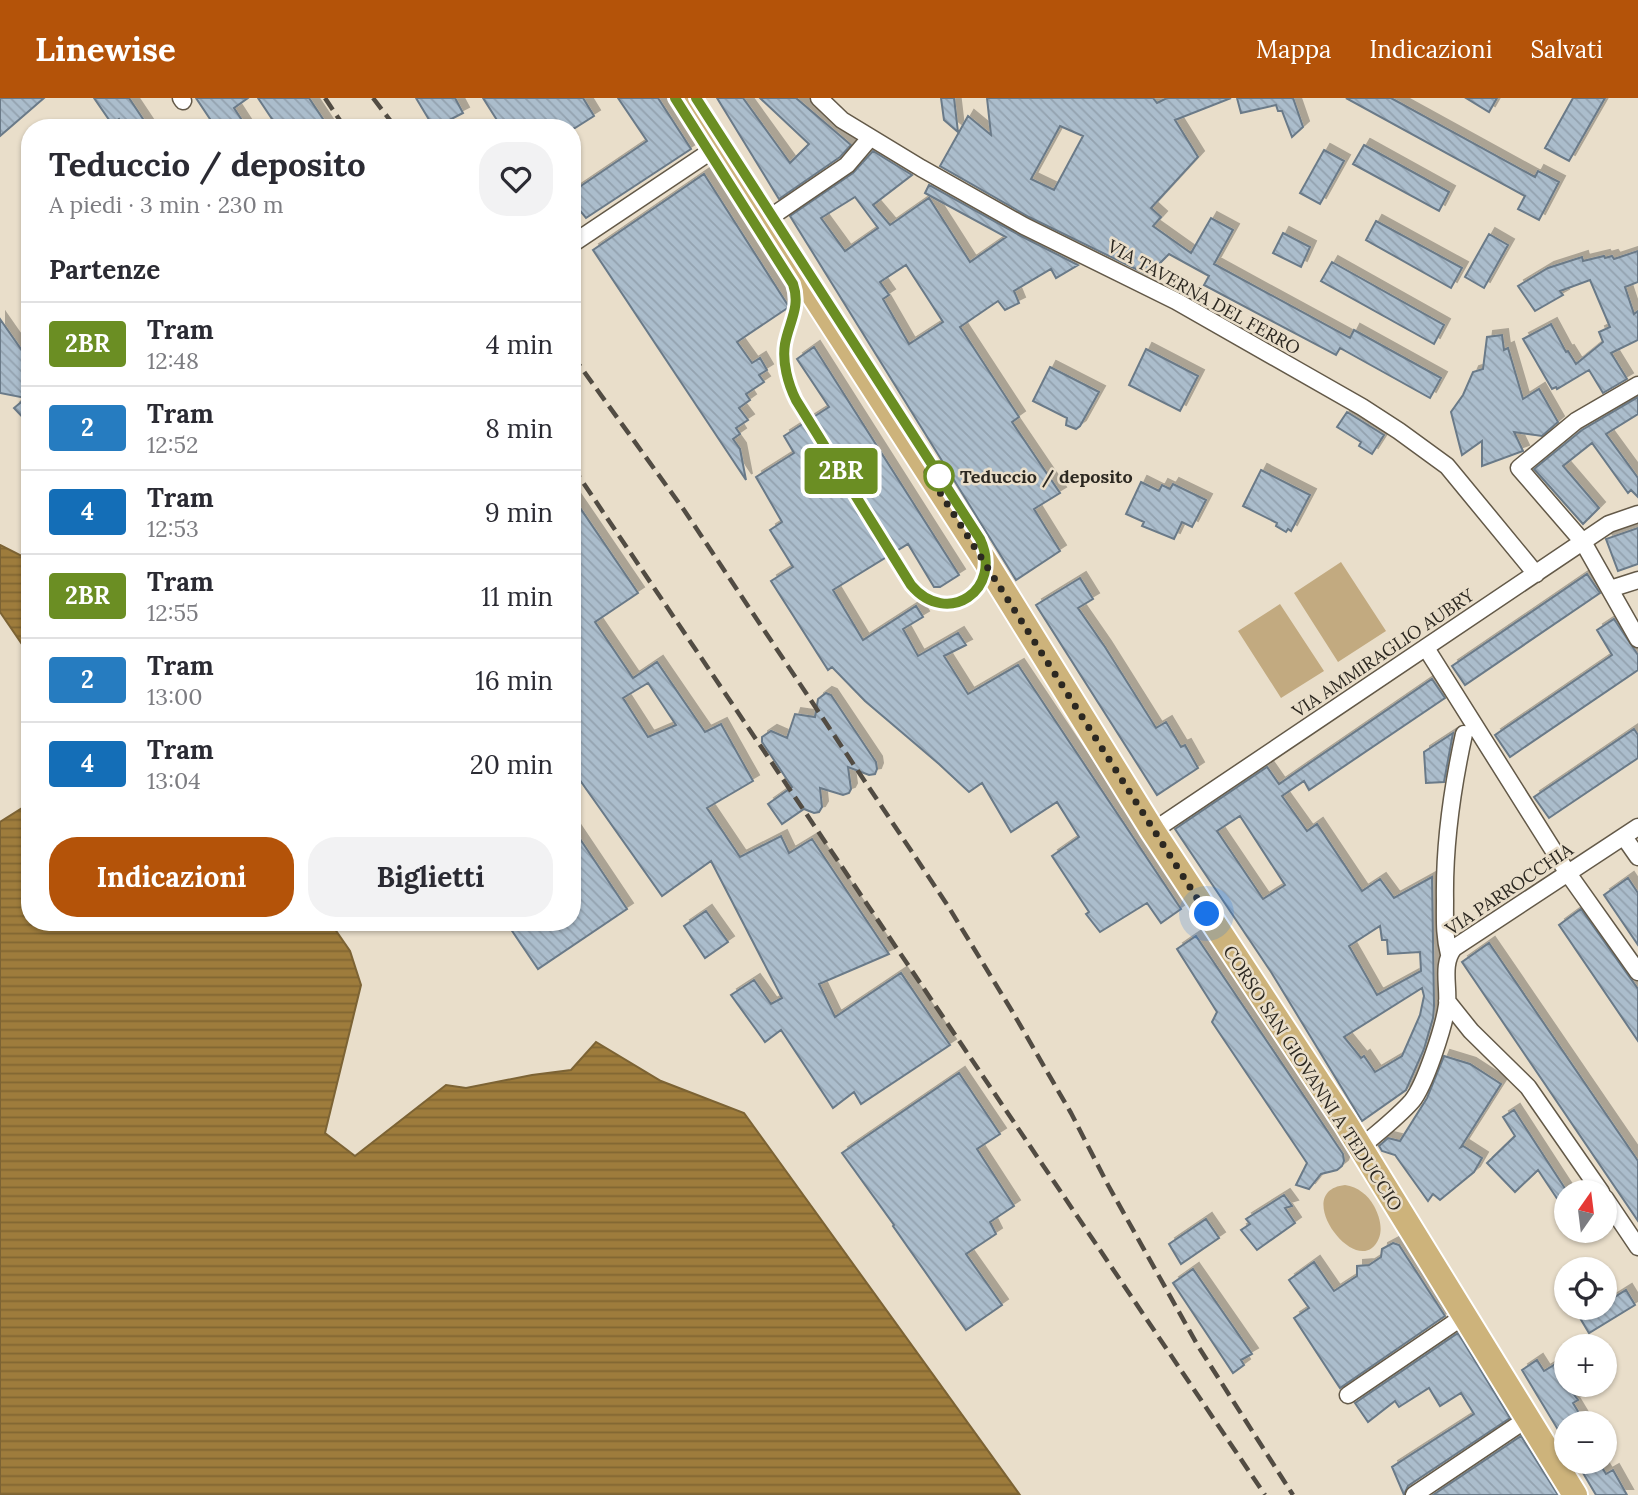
<!DOCTYPE html>
<html lang="it">
<head>
<meta charset="utf-8">
<style>
  :root { --surface:#fff; --page:#f2f2f3; --text:#2b2b33; --muted:#7c7c81; --line:#e1e1e2; --accent:#b45309 }
  body { margin:0; font-family:Lora,serif; background:var(--page); color:var(--text); height:100vh; display:flex; flex-direction:column; font-size:26px; white-space:nowrap }
  * { box-sizing:border-box; margin:0 }
  p { font-size:23px; color:var(--muted) }
  .icon { flex:none; width:38px; height:38px; fill:none; stroke:currentColor; stroke-width:2; stroke-linecap:round; stroke-linejoin:round }
  .map { position:relative; flex:1; overflow:hidden }
  .side { position:absolute; left:21px; top:21px; width:560px; height:812px; display:flex; flex-direction:column; background:var(--surface); border-radius:28px; box-shadow:0 2px 5px #0004 }
  .side>* { flex:none }
  .badge { padding:0 14px; border-radius:5px; font-size:24px; line-height:46px }
  .needle { width:46px; rotate:14deg }
  .tools { position:absolute; left:1554px; top:1082px; display:grid; gap:14px }
  .tools a { display:grid; place-items:center; width:63px; height:63px; border-radius:50%; background:var(--surface); box-shadow:0 2px 5px #0004; font-size:35px }
  .you { position:absolute; width:35px; height:35px; margin:-18px; border:5px solid #fff; border-radius:50%; background:#1a73e8; box-shadow:0 0 0 10px #1a73e833 }
  .map>.badge { position:absolute; translate:-50% -50%; box-shadow:0 0 0 4px #fff }
  h2 { padding:0 28px; font-size:26px; line-height:63px }
  .round { display:grid; place-items:center; flex:none; width:74px; height:74px; border-radius:28px; background:var(--page) }
  .head { display:flex; align-items:center; justify-content:space-between; height:119px; padding:0 28px }
  h1 { font-size:33px; font-weight:700; line-height:52px }
  .button { display:flex; gap:14px; margin-top:auto; padding:14px 28px }
  .button a { flex:1; height:80px; border-radius:28px; background:var(--accent); color:#fff; font-size:28px; font-weight:700; line-height:80px; text-align:center }
  .button a+a { background:var(--page); color:var(--text) }
  ul { padding:0; list-style:none }
  li { display:flex; align-items:center; gap:21px; height:84px; padding:0 28px; border-top:2px solid var(--line) }
  li div { flex:1 }
  li b { display:block; font-size:26px }
  li em { font-style:normal }
  li .badge { min-width:77px; font-weight:700; text-align:center }
  header { display:flex; align-items:center; gap:42px; box-sizing:border-box; height:98px; padding:0 35px; background:var(--accent); color:#fff }
  header strong { font-size:33px }
  nav { display:flex; gap:38px; margin-inline-start:auto; font-size:24px }
  .map>svg:first-child { display:block }
  .green { fill:#c2aa80 }
  .water { fill:url(#water-rules); stroke:#7c6334; stroke-width:2 }
  .building { fill:url(#building-back-hatch); stroke:#6a7a88; stroke-width:2; fill-rule:evenodd; filter:url(#shadow) }
  .lines { fill:none; stroke-linecap:round; stroke-linejoin:round }
  .street-casing { stroke:#635948; stroke-width:19 }
  .primary-casing { stroke:#fff; stroke-width:28 }
  .street { stroke:#fff; stroke-width:16 }
  .primary { stroke:#cdb37b; stroke-width:24 }
  .tram { stroke:#524c43; stroke-width:2 }
  .rail { stroke:#524c43; stroke-width:4.5; stroke-dasharray:14 7; stroke-linecap:butt }
  .line-casing { stroke:#fff; stroke-width:16 }
  .line { stroke:#6b8e23; stroke-width:10 }
  .walk { stroke:#2c2821; stroke-width:7; stroke-dasharray:0 12.6 }
  .stop-dot { fill:#fff; stroke:#6b8e23; stroke-width:3.5 }
  .labels { text-anchor:middle; dominant-baseline:central; stroke-width:5; stroke-linejoin:round; paint-order:stroke }
  .street-label { font-size:18px; fill:#2c2821; stroke:#e9deca }
  .stop-label { font-size:18px; font-weight:bold; fill:#2c2821; stroke:#e9deca; text-anchor:start }
</style>
</head>
<body>
<header>
<strong>Linewise</strong>
<nav><a>Mappa</a><a>Indicazioni</a><a>Salvati</a></nav>
</header>
<div class="map">
<svg width="1638" height="1397" viewBox="0 0 1638 1397">
  <defs>
    <pattern id="water-rules" width="6" height="5" patternUnits="userSpaceOnUse" patternTransform="scale(1.75)"><rect width="6" height="5" fill="#9e7c3c"/><path d="M0 2.5h6" fill="none" stroke="#816632"/></pattern>
    <pattern id="building-back-hatch" width="6" height="6" patternUnits="userSpaceOnUse" patternTransform="scale(1.75)"><rect width="6" height="6" fill="#abbdcc"/><path d="M-1 5l2 2M0 0l6 6M5-1l2 2" fill="none" stroke="#93a2af"/></pattern>
    <filter id="shadow"><feDropShadow dx="6" dy="-6" stdDeviation="0" flood-color="#0004"/></filter>
  </defs>
  <rect width="100%" height="100%" fill="#e9deca"/>
  <!-- green -->
  <path class="green" d="M1341,464L1386,533L1338,564L1294,495Z
    M1280,506L1324,573L1281,600L1238,533Z
    M1345,1087C1358,1089 1368,1097 1374,1108C1379,1117 1383,1130 1379,1140C1360,1187 1288,1093 1345,1087Z"/>
  <!-- water -->
  <path class="water" d="M0,447L24,459L30,465V558L0,514Z
    M30,705V824H330L350,853L361,887L325,1035L355,1058L446,987L466,990L532,977L571,972L596,944L661,983L744,1015L1020,1397H0V724Z"/>
  <!-- building -->
  <path class="building" d="M0,0H44L0,38Z
    M94,0H129L149,30H125L119,21L112,26Z
    M196,0H248L234,10L247,30H216Z
    M258,0H309L329,30H278Z
    M416,0H455L463,15L434,30Z
    M483,0H583L594,18L575,30H502Z
    M618,0H658L691,51L586,120L572,103V94L647,43Z
    M717,0H743L790,65L809,46L760,0H796L851,47L840,59L779,101Z
    M941,0H954L958,34L944,22Z
    M987,0H1153L1157,5L1167,0H1231L1175,22L1198,59L1151,110L1161,119L1153,128L1191,155L1211,120L1233,132L1214,166L1350,240L1354,232L1441,280L1430,300L1340,250L1336,257L1204,187L1209,178L1169,156L1148,177L1029,119L940,68L968,18L991,37ZM1060,28L1083,38L1054,92L1031,81Z
    M1237,0H1293L1303,29L1292,39L1282,13H1278L1276,7L1241,15Z
    M1346,0H1391L1535,79L1538,73L1559,84L1539,122L1518,111L1525,98Z
    M1466,0H1497L1489,14Z
    M1573,0H1605L1569,63L1545,50Z
    M1364,47L1449,94L1439,113L1353,66Z
    M1324,52L1344,63L1320,106L1300,95Z
    M873,53L912,77L873,107L890,127L929,100L970,164L1006,139L925,95L929,87L1019,137L1078,167L1056,180L1051,171L1014,193L1019,205L1005,212L998,203L960,229L1019,319L1012,324L1060,395L1034,411L1060,453L1016,482L790,118L853,75ZM855,99L878,130L845,153L821,120ZM906,167L943,224L909,246L883,201L889,197L880,184Z
    M704,76L789,209L737,244L752,265L760,260L767,272L759,277L764,284L746,296L750,302L739,310L748,322L736,330L740,336L733,341L740,351L746,382L593,152Z
    M1376,123L1462,170L1451,190L1366,142Z
    M1283,135L1310,149L1301,169L1273,155Z
    M1489,136L1508,147L1484,190L1465,179Z
    M1638,153V184L1625,189L1634,216L1638,213V242L1611,255L1627,281L1603,295L1589,272L1557,291L1556,289L1552,291L1523,241L1551,226L1566,254L1568,253L1576,266L1603,244L1599,234L1610,229L1590,182L1560,193L1563,197L1535,213L1518,188L1548,170L1582,159L1583,163L1604,158L1605,160L1612,158L1614,161Z
    M1332,164L1444,227L1434,246L1321,183Z
    M0,221L23,254L30,270V327L14,310L26,300L0,295Z
    M1502,237L1504,252L1508,250L1523,301L1539,291L1558,324L1542,338L1514,334L1523,353L1482,368V343L1462,357L1451,314L1463,297L1473,274L1483,271L1487,239Z
    M814,249L959,477L940,489H934L908,446L833,492L863,542L916,508L923,519L903,531L918,558L958,535L966,547L944,558L968,596L1018,567L1181,811L1161,825L1147,805L1100,834L1086,816L1089,814L1052,758L1079,739L1057,704L1011,734L982,685L969,694L939,666L865,603L832,569L828,572L771,483L793,469L770,432L782,424L756,379L794,355L784,338L829,309L797,261Z
    M1146,251L1198,278L1180,313L1129,287Z
    M1050,269L1099,294L1080,328L1076,331L1066,327L1067,320L1033,303Z
    M1638,299V316L1606,336L1638,380V399L1631,392L1628,395L1592,345L1563,368L1599,410L1583,426L1534,371L1582,332Z
    M1347,314L1384,337L1372,356L1359,348L1361,344L1337,329Z
    M1261,372L1310,397L1291,433L1288,431L1286,434L1276,428L1277,425L1243,408Z
    M1141,384L1159,393L1162,387L1170,391L1173,386L1206,402L1192,429L1182,424L1174,441L1142,428L1144,424L1126,416Z
    M572,398L638,495L595,524L633,580L657,564L705,634L721,626L753,683L707,710L740,759L781,738L789,755L812,741L889,856L819,886L835,919L901,875L950,947L861,1006L854,994L833,1010L781,932L765,944L731,897L754,882L771,906L782,900L711,763L662,798L572,671ZM648,585L676,627L648,639L623,600Z
    M1638,430V466L1618,473L1606,441Z
    M1587,476L1600,495L1465,587L1452,568Z
    M1080,480L1093,501L1078,510L1105,549L1156,630L1166,624L1181,649L1185,647L1198,670L1157,697L1036,507Z
    M1614,521L1638,557V572L1510,659L1495,637L1612,557L1597,532Z
    M1432,581L1445,600L1309,692L1304,683L1282,698L1307,733L1317,726L1362,793L1380,781L1394,800L1432,779L1434,908L1433,920L1424,951L1406,992L1362,1023L1271,874L1175,731L1267,669L1279,686ZM1240,718L1285,787L1263,801L1217,733ZM1380,828L1382,842H1387L1388,856L1420,854L1421,873L1377,897L1349,848ZM1422,890L1424,898L1420,917L1402,958L1375,974L1364,958L1361,960L1344,939Z
    M826,595L831,597L876,664L877,671L875,676L869,677L848,669L851,691L849,695L843,697L820,690L822,709L819,714L814,715L804,711L782,726L768,706L792,689L762,644V639L771,633L787,640L795,616L815,619L818,601Z
    M1634,631L1638,637V660L1549,720L1534,699Z
    M1453,635L1444,684L1426,685L1424,654Z
    M572,729L627,811L538,871L506,824H572Z
    M1628,780L1638,795V847L1604,797Z
    M1581,811L1638,891V943L1559,827Z
    M706,813L728,844L705,860L684,828Z
    M1196,838L1343,1056L1344,1063L1342,1068L1337,1072L1321,1076L1309,1091L1296,1087L1307,1065L1212,924L1217,914L1177,851Z
    M1489,845L1638,1063V1123L1462,864Z
    M1444,958L1470,966L1501,986L1461,1049L1463,1048L1482,1060L1474,1074L1440,1102L1433,1096L1428,1103L1395,1057L1382,1053L1379,1048L1388,1040L1400,1043L1427,1000Z
    M959,975L1000,1036L977,1051L1014,1108L990,1124L996,1136L966,1156L1002,1207L966,1232L893,1128L894,1127L842,1055Z
    M1514,1012L1566,1092V1114L1538,1072L1515,1094L1487,1065L1515,1038L1503,1019Z
    M1284,1097L1292,1108L1285,1110L1295,1125L1257,1152L1241,1132L1250,1126L1246,1121Z
    M1206,1121L1219,1140L1181,1166L1169,1146Z
    M1393,1145L1399,1147L1445,1218L1340,1290L1294,1220L1309,1210L1289,1182L1314,1164L1334,1193L1357,1178V1168L1369,1167L1381,1159L1382,1151Z
    M1193,1171L1252,1256L1241,1262L1244,1267L1233,1275L1173,1185Z
    M1626,1192L1635,1207L1589,1235L1580,1220L1598,1209H1605V1205Z
    M1458,1235L1510,1320L1408,1388L1404,1397L1392,1369L1474,1316L1461,1295L1440,1308L1429,1290L1399,1309L1395,1303L1368,1324L1355,1305Z
    M1537,1262L1544,1273L1559,1264L1566,1276V1286L1578,1302L1573,1305L1585,1325H1566V1345L1522,1272Z
    M1521,1338L1558,1397H1433Z
    M1576,1363H1594L1597,1369L1600,1366L1606,1376L1613,1372L1627,1397H1596Z"/>
  <g class="lines">
    <!-- street casing -->
    <g class="street-casing">
      <path id="street" d="M181,0L183,3
        M819,0L842,22L921,70L1024,128L1176,203L1362,309L1399,333L1447,368L1536,476
        M765,123L847,67L870,40
        M572,146L717,49
        M1638,287L1576,323L1519,370L1583,444L1638,541
        M1610,491L1638,482
        M1426,550L1567,774L1638,874
        M1153,733L1609,426L1638,416
        M1624,739L1638,759
        M1449,856C1444,838 1445,820 1445,802C1444,745 1452,691 1464,636
        M1447,903L1471,933L1528,989L1601,1094
        M1360,1050C1377,1035 1397,1020 1412,1003C1425,987 1444,929 1447,907C1449,888 1441,866 1454,850L1638,729
        M1605,1100L1638,1149
        M1348,1297L1464,1218
        M1414,1397L1527,1321"/>
    </g>
    <!-- primary casing -->
    <g class="primary-casing">
      <path id="primary" d="M686,0L984,461L1153,733L1345,1024L1575,1397"/>
    </g>
    <!-- street -->
    <use href="#street" class="street"/>
    <!-- primary -->
    <use href="#primary" class="primary"/>
    <!-- tram -->
    <path class="tram" d="M675,0L793,186C801,208 791,223 786,244C779,272 794,299 809,322
      M696,0L977,436C1002,477 966,525 925,500C910,491 901,471 892,456"/>
    <!-- rail -->
    <path class="rail" d="M325,0L345,30
      M373,0L396,30
      M572,257L684,412L948,808L1012,913L1071,1015L1108,1087L1198,1248L1293,1397
      M572,368L1265,1397"/>
  </g>
  <g class="lines">
    <!-- line casing -->
    <g class="line-casing">
      <path id="line" d="M675,0L793,186C801,209 789,224 785,246C782,264 788,286 796,302L911,487C947,530 1004,492 980,441L696,0"/>
    </g>
    <!-- line -->
    <use href="#line" class="line"/>
    <!-- walk -->
    <path class="walk" d="M939,378L927,374L1207,816"/>
  </g>
  <!-- markers -->
  <circle class="stop-dot" cx="939" cy="378" r="14"/>
  <g class="labels">
    <!-- street labels -->
    <g class="street-label">
      <text transform="translate(1204 199) rotate(29)">VIA TAVERNA DEL FERRO</text>
      <text transform="translate(1383 555) rotate(-34)">VIA AMMIRAGLIO AUBRY</text>
      <text transform="translate(1509 791) rotate(-34)">VIA PARROCCHIA</text>
      <text transform="translate(1313 980) rotate(57)">CORSO SAN GIOVANNI A TEDUCCIO</text>
    </g>
    <!-- stop labels -->
    <g class="stop-label">
      <text x="960" y="378">Teduccio / deposito</text>
    </g>
  </g>
</svg>
<div class="tools">
<a><svg class="needle" viewBox="-14 -14 28 28"><path d="M0-13l5 13h-10z" fill="#e53935"/><path d="M0 13l5-13h-10z" fill="#7c7c81"/></svg></a>
<a><svg class="icon" aria-label="locate" viewBox="0 0 24 24"><circle cx="12" cy="12" r="6"/><path d="M12 2v4M12 18v4M2 12h4M18 12h4"/></svg></a>
<a>+</a>
<a>−</a>
</div>
<div class="you" style="left:1207px;top:816px"></div>
<b class="badge" style="left:841px;top:373px;background:#6b8e23;color:#fff">2BR</b>
<section class="side">
<div class="head"><div><h1>Teduccio / deposito</h1><p>A piedi · 3 min · 230 m</p></div><a class="round"><svg class="icon" aria-label="heart" viewBox="0 0 24 24"><path d="M12 20l-8-8c-3-5 5-10 8-4 3-6 11-1 8 4z"/></svg></a></div>
<h2>Partenze</h2>
<ul>
<li><span class="badge" style="background:#6b8e23;color:#fff">2BR</span><div><b>Tram</b><p>12:48</p></div><em>4 min</em></li>
<li><span class="badge" style="background:#267cc0;color:#fff">2</span><div><b>Tram</b><p>12:52</p></div><em>8 min</em></li>
<li><span class="badge" style="background:#146eb7;color:#fff">4</span><div><b>Tram</b><p>12:53</p></div><em>9 min</em></li>
<li><span class="badge" style="background:#6b8e23;color:#fff">2BR</span><div><b>Tram</b><p>12:55</p></div><em>11 min</em></li>
<li><span class="badge" style="background:#267cc0;color:#fff">2</span><div><b>Tram</b><p>13:00</p></div><em>16 min</em></li>
<li><span class="badge" style="background:#146eb7;color:#fff">4</span><div><b>Tram</b><p>13:04</p></div><em>20 min</em></li>
</ul>
<div class="button"><a>Indicazioni</a><a>Biglietti</a></div>
</section>
</div>
</body>
</html>
